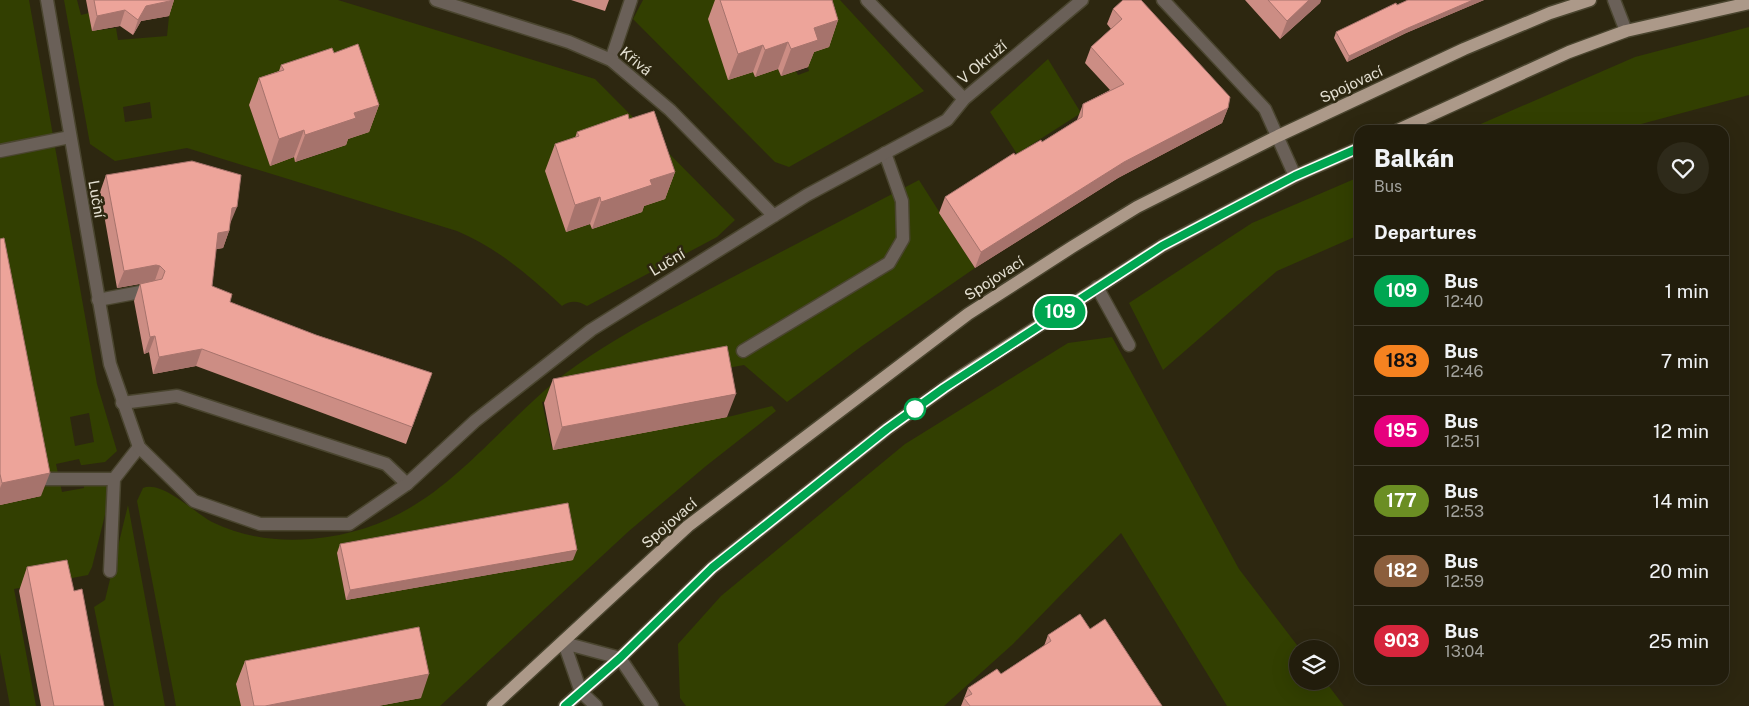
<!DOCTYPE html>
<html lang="en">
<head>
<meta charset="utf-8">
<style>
  :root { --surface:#221d0c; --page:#2e2a1a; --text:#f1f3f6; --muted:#a2a29d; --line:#3f3b2d }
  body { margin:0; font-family:"Public Sans",sans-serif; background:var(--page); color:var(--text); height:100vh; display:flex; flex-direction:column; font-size:19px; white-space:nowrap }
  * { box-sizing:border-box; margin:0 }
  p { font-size:16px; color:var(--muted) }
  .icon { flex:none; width:28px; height:28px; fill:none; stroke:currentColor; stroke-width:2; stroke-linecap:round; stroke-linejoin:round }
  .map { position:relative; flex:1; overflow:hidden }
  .details { position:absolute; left:1354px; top:125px; width:375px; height:560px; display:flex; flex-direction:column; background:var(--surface); border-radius:15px; box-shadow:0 5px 20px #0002,0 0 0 1px var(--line) }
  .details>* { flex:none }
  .badge { padding:0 10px; border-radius:16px; font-size:18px; line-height:32px }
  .tools { position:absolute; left:1289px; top:640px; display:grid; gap:10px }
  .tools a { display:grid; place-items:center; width:50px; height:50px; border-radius:50%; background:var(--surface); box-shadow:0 5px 20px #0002,0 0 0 1px var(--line); font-size:25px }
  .map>.badge { position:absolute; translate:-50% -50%; box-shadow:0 0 0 2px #fff }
  h2 { padding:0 20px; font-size:19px; line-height:45px }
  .round { display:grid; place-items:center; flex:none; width:52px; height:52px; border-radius:26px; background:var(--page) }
  .overview { display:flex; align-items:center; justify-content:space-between; height:85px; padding:0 20px }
  h1 { font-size:24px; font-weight:800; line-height:38px }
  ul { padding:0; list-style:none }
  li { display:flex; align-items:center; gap:15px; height:70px; padding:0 20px; border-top:1px solid var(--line) }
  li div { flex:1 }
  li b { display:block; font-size:19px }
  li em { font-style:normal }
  li .badge { min-width:55px; font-weight:700; text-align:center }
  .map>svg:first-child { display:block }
  .green { fill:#323f01; fill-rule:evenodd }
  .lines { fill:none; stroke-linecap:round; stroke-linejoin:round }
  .service-casing { stroke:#4a452f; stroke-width:15 }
  .minor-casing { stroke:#4a452f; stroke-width:15 }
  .primary-casing { stroke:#4a452f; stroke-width:15 }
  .service { stroke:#6a6058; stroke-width:12 }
  .minor { stroke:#6a6058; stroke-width:12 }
  .primary { stroke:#ac9989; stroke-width:12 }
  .wall { fill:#cc8d84 }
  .shaded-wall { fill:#a6736c }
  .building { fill:#eda49a; stroke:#a6736c }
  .line-casing { stroke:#fff; stroke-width:11 }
  .line { stroke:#00a651; stroke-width:8 }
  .stop-dot { fill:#fff; stroke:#00a651; stroke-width:2.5 }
  .labels { text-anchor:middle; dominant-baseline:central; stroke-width:5; stroke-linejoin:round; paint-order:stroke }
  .street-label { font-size:15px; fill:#e5e1d3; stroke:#2d2710 }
</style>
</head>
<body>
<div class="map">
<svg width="1749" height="706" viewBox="0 0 1749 706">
  <rect width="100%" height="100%" fill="#2d2710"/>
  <!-- green -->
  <path class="green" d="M0,0H29L97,384L117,451L105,462L83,465H81L79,459L56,464L62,492L84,488V483L103,475L111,491L92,567L88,575L14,589L36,706H10L0,653V505L41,496L0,288ZM89,413L94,442L75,446L70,417Z
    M64,0H77L81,15L89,13L92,31L116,28L118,40L167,36L169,16L166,0H338L595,79L735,220L717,237L587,306C578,301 571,300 562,306C529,276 498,248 457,231L187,148L115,161L90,144ZM150,102L152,118L125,122L123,107ZM249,105L346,145L296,162L294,157L270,165ZM569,163L642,212L592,229L590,224L566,232Z
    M643,0H749L755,77L778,69L781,76L796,71L798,75L809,71L806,60L813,0H840L924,91L789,167L775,162L633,19Z
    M1749,27V95L1619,130H1467L1635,57Z
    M1048,59L1081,113L1017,154L990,112Z
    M1359,177V235L1277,271L1163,370L1129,303L1252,223Z
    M919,180L975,268L862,346L787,402L744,365L542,402L552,448L732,416L772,406L776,411L706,466L629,531L440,706H379L421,698L237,684L241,706H176L137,501L143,488C162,480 195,513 212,522C243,537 277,542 311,539C422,529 468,459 544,391C573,365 607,345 641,325ZM337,553L573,560L346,600Z
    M1112,337L1239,569L1300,649H1298V681H1325L1344,706H1227L1121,533L1013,644L944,706H686L680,698L678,644L721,596L905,444L1068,343Z
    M128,505L165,706H114L94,607L105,600Z"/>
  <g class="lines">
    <!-- service casing -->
    <g class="service-casing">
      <path id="service" d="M611,60L631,0
        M0,151L70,137
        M1097,287L1129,345
        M98,300L151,290
        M743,351L889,263L903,239L902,201L885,153
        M122,403L177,396L386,464L407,484
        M46,479H114L139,447
        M110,571L114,479"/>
    </g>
    <!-- minor casing -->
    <g class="minor-casing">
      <path id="minor" d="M47,0L110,364L139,447L194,501L260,524H349L407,484L475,421L591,330L807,195L947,120L964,99L1082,0
        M436,0L569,42L611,60L670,110L774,216
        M867,0L964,99
        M1163,0L1265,109L1295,176
        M1614,0L1626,31
        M564,643L620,658L652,706
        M564,643L581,692L596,706"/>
    </g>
    <!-- primary casing -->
    <g class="primary-casing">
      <path id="primary" d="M1398,130L1569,52L1626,31L1749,3
        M493,706L688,526L968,314L1072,247L1137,207L1278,136L1464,49L1550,13L1590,0
        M565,706L620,658L712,568L887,429L958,378L1162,246L1295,176L1359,148"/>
    </g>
    <!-- service -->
    <use href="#service" class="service"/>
    <!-- minor -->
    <use href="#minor" class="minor"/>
    <!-- primary -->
    <use href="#primary" class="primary"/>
  </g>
  <!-- wall -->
  <path class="wall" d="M86,0H174L169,16L141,21L133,35L120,26L92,31Z
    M571,0H609L605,11Z
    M715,0H832L838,20L829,47L814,52L808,67L781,76L778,69L755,77L753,72L728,80L708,19Z
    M1245,0H1321L1320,3L1280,39Z
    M1408,0H1484L1406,33L1347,62L1334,38L1336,32Z
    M1113,9L1228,108L1222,123L1118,178L975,268L939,213L945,197L1015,155L1042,142L1077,120L1083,104L1110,90L1085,63L1091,47L1111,29L1107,24Z
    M334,53L379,105L369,132L348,139L346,145L295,162L294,157L270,166L249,105L259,78L279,71L281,65Z
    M577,132L675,172L665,199L644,206L642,212L592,229L590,224L566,232L545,171L555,144L575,138Z
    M106,175L230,224V225L229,231L223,248L216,249L212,286L230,302L316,335L432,373L406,444L196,366L153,374L149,352L144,354L134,301L140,284L151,282L117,288L100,192Z
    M0,239L41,496L0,505Z
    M553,379L727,417L553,450L544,403Z
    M340,544L573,560L346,600L337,553Z
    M27,567L74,591L104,706H41L19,591Z
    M1090,629L1162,706H961L968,688L1001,674L1044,646L1048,635Z
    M245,661L421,698L378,706H241L236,684Z"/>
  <!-- shaded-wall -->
  <path class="shaded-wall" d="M174,0L169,16L141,21L133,35L138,20L146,6Z
    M1309,0H1321L1320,3L1280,39L1287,21Z
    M1473,0H1484L1406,33L1347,62L1349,56L1408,28Z
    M125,10L120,26L92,31L97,16Z
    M838,20L829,47L814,52L808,67L781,76L791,49L814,28Z
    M788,42L778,69L755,77L765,50Z
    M763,45L753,72L728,80L738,54Z
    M379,105L369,132L348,139L346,145L295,162L305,135L354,113Z
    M1228,108L1222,123L1118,178L975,268L981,252L1124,162Z
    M304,130L294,157L270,166L279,139Z
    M675,172L665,199L644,206L642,212L592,229L601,202L650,180Z
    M600,197L590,224L566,232L575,205Z
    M237,207L230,224L226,225L232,208Z
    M229,231L223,248L212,250L218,233Z
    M156,265L160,266L154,283L150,282L117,288L124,271Z
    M155,336L149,352L144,354L150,337Z
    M202,349L196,366L153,374L159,357Z
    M736,394L727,417L553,450L562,427Z
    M50,473L41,496L0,505V488L2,483Z
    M577,550L573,560L346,600L350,590Z
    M429,674L421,698L378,706H265Z"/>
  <!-- building -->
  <path class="building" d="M94,0H174L146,6L138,20L125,10L97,16Z
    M720,0H832L838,20L814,28L818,40L791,49L788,42L765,50L763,45L738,54Z
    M1123,0H1141L1230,97L1228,108L1124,162L981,252L945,197L1014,153L1015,155L1041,140L1042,142L1082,117L1083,104L1124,84L1091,47L1122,19L1113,9Z
    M1268,0H1309L1287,21Z
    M1408,0H1473L1408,28L1349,56L1336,32L1396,3L1397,5Z
    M358,44L379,105L354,113L356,118L305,135L304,130L279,139L259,78L284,70L281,65L332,48L334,53Z
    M654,111L675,172L650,180L652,185L601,202L600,197L575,205L555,144L579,136L577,132L628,114L629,119Z
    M192,161L241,175L237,207L232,208L229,231L218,233L212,286L232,294L230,302L316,335L432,373L412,427L202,349L159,357L155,336L150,337L140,284L162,279L165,271L160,266L156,265L124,271L106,175Z
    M4,238L50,473L2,483L0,474V239Z
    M727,346L736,394L562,427L553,379Z
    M568,503L577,550L350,590L340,544Z
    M67,560L74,591L82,589L104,706H54L27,567Z
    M1080,614L1090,629L1105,619L1162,706H970L964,698L972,694L968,688L997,669L1001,674L1051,641L1048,635Z
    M419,627L429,674L265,706H254L245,661Z"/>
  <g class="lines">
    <!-- line casing -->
    <g class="line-casing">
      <path id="line" d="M565,706L620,658L712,568L887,429L944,388L1162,246L1295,176L1359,148"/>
    </g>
    <!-- line -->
    <use href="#line" class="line"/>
  </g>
  <!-- markers -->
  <circle class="stop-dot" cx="915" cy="409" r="10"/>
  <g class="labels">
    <!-- street labels -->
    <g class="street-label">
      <text transform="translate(636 61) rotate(39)">Křivá</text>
      <text transform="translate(982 62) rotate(-40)">V Okruží</text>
      <text transform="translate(1351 84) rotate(-25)">Spojovací</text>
      <text transform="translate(97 199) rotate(80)">Luční</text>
      <text transform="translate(667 262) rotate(-31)">Luční</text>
      <text transform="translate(994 278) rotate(-33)">Spojovací</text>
      <text transform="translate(669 523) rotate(-41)">Spojovací</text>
    </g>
  </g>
</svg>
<div class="tools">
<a><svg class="icon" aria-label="layers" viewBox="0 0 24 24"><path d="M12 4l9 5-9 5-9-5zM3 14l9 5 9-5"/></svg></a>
</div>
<b class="badge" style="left:1060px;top:312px;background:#00a651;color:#fff">109</b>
<section class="details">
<div class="overview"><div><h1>Balkán</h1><p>Bus</p></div><a class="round"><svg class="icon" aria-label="heart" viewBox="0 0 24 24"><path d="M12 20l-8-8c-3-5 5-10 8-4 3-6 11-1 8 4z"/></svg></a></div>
<h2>Departures</h2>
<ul>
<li><span class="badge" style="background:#00a651;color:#fff">109</span><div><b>Bus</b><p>12:40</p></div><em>1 min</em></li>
<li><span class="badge" style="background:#f58220;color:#111">183</span><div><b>Bus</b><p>12:46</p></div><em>7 min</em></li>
<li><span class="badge" style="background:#e6007e;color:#fff">195</span><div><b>Bus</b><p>12:51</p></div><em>12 min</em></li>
<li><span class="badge" style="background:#6b8e23;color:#fff">177</span><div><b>Bus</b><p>12:53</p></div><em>14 min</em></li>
<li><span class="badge" style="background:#8b5e3c;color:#fff">182</span><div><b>Bus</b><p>12:59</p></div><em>20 min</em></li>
<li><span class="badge" style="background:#d7263d;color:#fff">903</span><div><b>Bus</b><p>13:04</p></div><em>25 min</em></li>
</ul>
</section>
</div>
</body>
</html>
